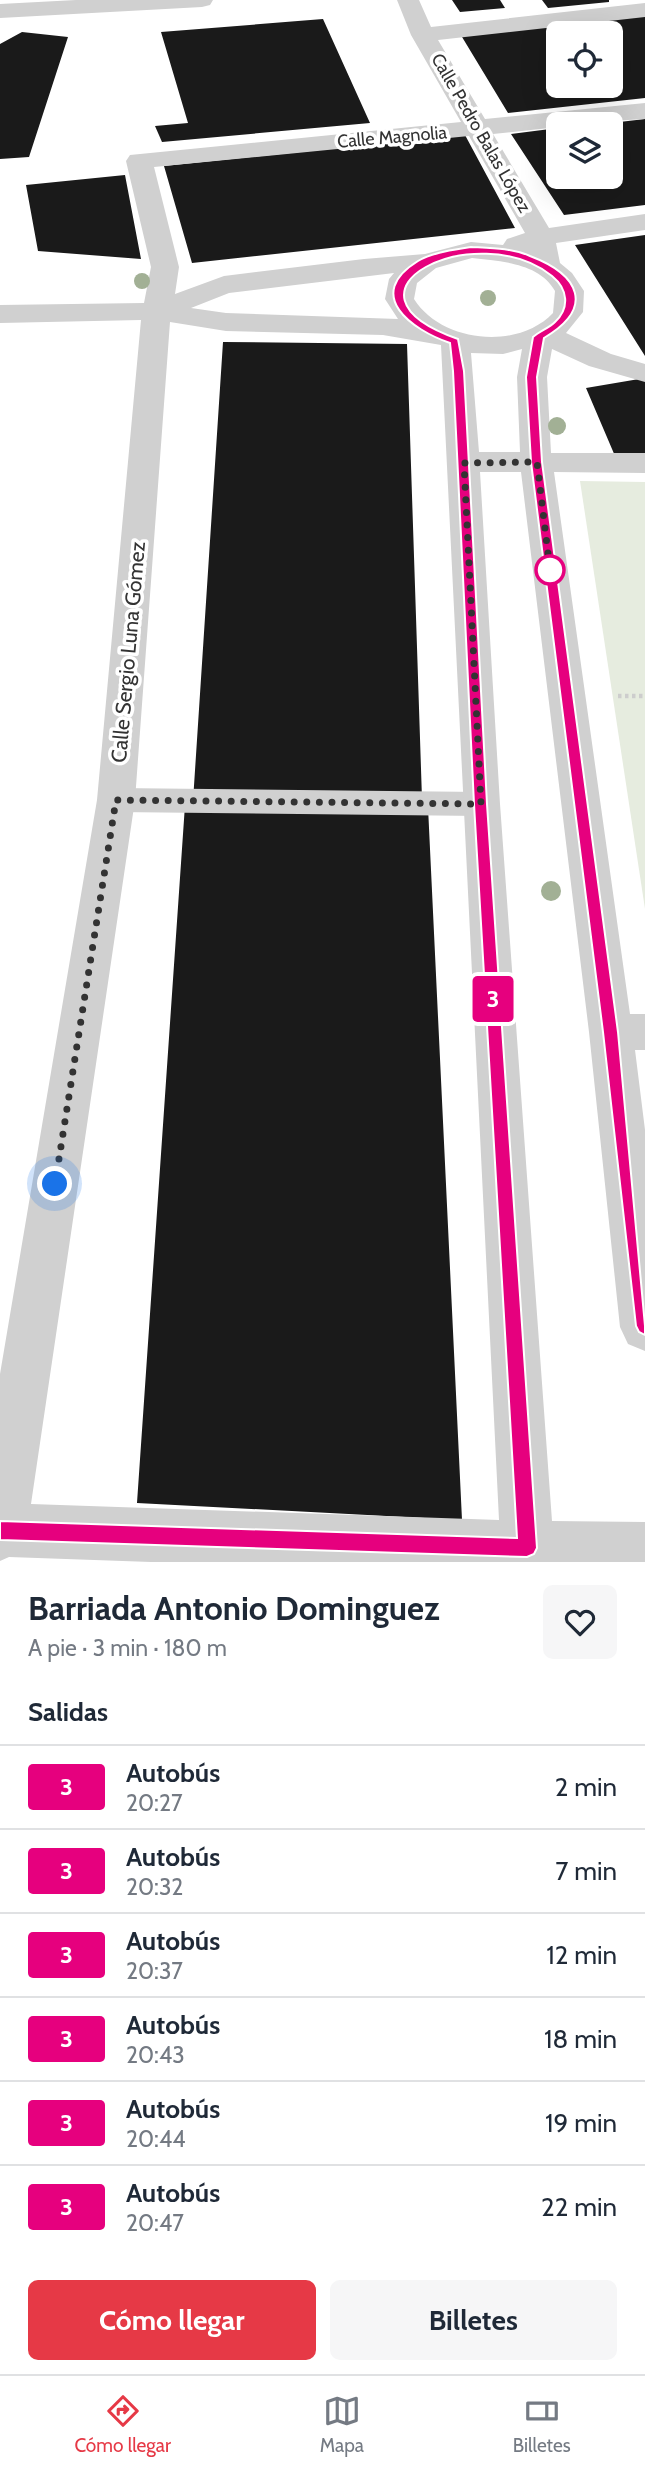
<!DOCTYPE html>
<html lang="es">
<head>
<meta charset="utf-8">
<style>
  :root { --surface:#fff; --page:#f6f6f7; --text:#1f2937; --muted:#747a83; --line:#e0e1e3; --accent:#e63946 }
  body { margin:0; font-family:Cabin,sans-serif; background:var(--page); color:var(--text); height:100vh; display:flex; flex-direction:column; font-size:26px; white-space:nowrap }
  * { box-sizing:border-box; margin:0 }
  p { font-size:23px; color:var(--muted) }
  .icon { flex:none; width:38px; height:38px; fill:none; stroke:currentColor; stroke-width:2; stroke-linecap:round; stroke-linejoin:round }
  .map { position:relative; height:1562px; overflow:hidden }
  .side { display:flex; flex-direction:column; background:var(--surface); flex:1 }
  .side>* { flex:none }
  .badge { padding:0 14px; border-radius:5px; font-size:24px; line-height:46px }
  .fabs { position:absolute; left:546px; top:21px; display:grid; gap:14px }
  .fabs a { display:grid; place-items:center; width:77px; height:77px; border-radius:10px; background:var(--surface); box-shadow:0 7px 28px #0002; font-size:35px }
  .you { position:absolute; width:35px; height:35px; margin:-18px; border:5px solid #fff; border-radius:50%; background:#1a73e8; box-shadow:0 0 0 10px #1a73e833 }
  .map>.badge { position:absolute; translate:-50% -50%; box-shadow:0 0 0 4px #fff }
  h2 { padding:0 28px; font-size:26px; line-height:63px }
  .round { display:grid; place-items:center; flex:none; width:74px; height:74px; border-radius:10px; background:var(--page) }
  .headline { display:flex; align-items:center; justify-content:space-between; height:119px; padding:0 28px }
  h1 { font-size:33px; font-weight:700; line-height:52px }
  .button { display:flex; gap:14px; margin-top:auto; padding:14px 28px }
  .button a { flex:1; height:80px; border-radius:10px; background:var(--accent); color:#fff; font-size:28px; font-weight:700; line-height:80px; text-align:center }
  .button a+a { background:var(--page); color:var(--text) }
  ul { padding:0; list-style:none }
  li { display:flex; align-items:center; gap:21px; height:84px; padding:0 28px; border-top:2px solid var(--line) }
  li div { flex:1 }
  li b { display:block; font-size:26px }
  li em { font-style:normal }
  li .badge { min-width:77px; font-weight:700; text-align:center }
  .dock { display:flex; justify-content:space-around; align-items:center; height:98px; border-top:2px solid var(--line); background:var(--surface); font-size:19px; color:var(--muted) }
  .dock a { display:grid; justify-items:center; gap:4px }
  .dock .current { color:var(--accent) }
  .map>svg:first-child { display:block }
  .green { fill:#e6ecdf }
  .building { fill:#1a1a1a; fill-rule:evenodd }
  .lines { fill:none; stroke-linecap:round; stroke-linejoin:round }
  .path { stroke:#cdcdcd; stroke-width:4.5; stroke-dasharray:3.5 3.5; stroke-linecap:butt }
  .lane { fill:#d0d0d0; fill-rule:evenodd }
  .street { fill:#d0d0d0; fill-rule:evenodd }
  .tree { fill:#a2b095 }
  .line { fill:#e6007e; stroke:#fff; stroke-width:2 }
  .walk { stroke:#333; stroke-width:7; stroke-dasharray:0 12.6 }
  .stop-dot { fill:#fff; stroke:#e6007e; stroke-width:3.5 }
  .labels { text-anchor:middle; dominant-baseline:central; stroke-width:7; stroke-linejoin:round; paint-order:stroke }
  .far-street-label { font-size:18px; fill:#333; stroke:#fff }
  .street-label { font-size:21px; fill:#333; stroke:#fff }
</style>
</head>
<body>
<div class="map">
<svg width="645" height="1562" viewBox="0 0 645 1562">
  <rect width="100%" height="100%" fill="#fff"/>
  <!-- green -->
  <path class="green" d="M580,481L645,482V909Z"/>
  <!-- building -->
  <path class="building" d="M452,0H500L505,8L460,12Z
    M542,0H609V2L548,8Z
    M645,13V98L508,113L459,32ZM558,33H611V86H558Z
    M323,19L370,123L162,142L155,126L188,123L161,32Z
    M22,32L68,37L29,157L0,159V44Z
    M645,119V205L564,215L511,134L558,128V177H611V123Z
    M465,135L515,228L192,263L164,166Z
    M125,175L141,259L38,251L26,185Z
    M645,235V356L575,245Z
    M223,342L407,344L422,799L193,801Z
    M645,378V456H615L586,388Z
    M185,805L428,807L462,1520L137,1503Z"/>
  <g class="lines">
    <!-- path -->
    <path class="path" d="M618,696H645"/>
    <!-- lane -->
    <path class="lane" d="M116,788L481,792L492,796L497,804L492,812L481,816L116,812L105,808L100,800L105,792Z"/>
    <!-- street -->
    <path class="street" d="M76,0H213L210,5L202,7L0,18V4Z
      M397,0H419L431,27L645,3V17L438,40L485,119L645,103V119L558,124V127L493,134L549,228L645,214V230L556,243L560,263L572,273L584,291L583,312L566,333L611,354L645,364V382L589,366L552,349L547,377L551,453H645V473L554,472L630,1014H645V1050H635L645,1130V1351L628,1344L620,1327L589,1032L521,472H480L500,804L552,1521L645,1522V1562H151L9,1557L0,1561V1374L97,800L141,320L0,323V305L144,303L151,267L126,161L130,155L461,122L411,35ZM469,136L525,233L507,239L503,245L471,242L425,254L364,259L224,276L175,294L179,267L154,167ZM472,258C500,261 540,263 555,291L553,313C517,351 441,342 414,299L417,283L436,268ZM394,273L389,279L385,299L398,319L226,313L191,308L229,293ZM170,322L226,331L383,335L441,345L499,1520L31,1504L135,800ZM522,349L517,377L520,452H479L471,353L503,354Z"/>
  </g>
  <!-- trees -->
  <g class="tree">
    <circle cx="142" cy="281" r="8"/>
    <circle cx="488" cy="298" r="8"/>
    <circle cx="557" cy="426" r="9"/>
    <circle cx="551" cy="891" r="10"/>
  </g>
  <!-- line -->
  <path class="line" d="M471,247C491,248 512,248 530,256C580,275 595,308 544,338L537,377L542,462L618,1032L645,1326V1335L639,1332L636,1326L603,1032L531,462L526,377L533,337C540,331 549,328 555,322C570,308 568,289 552,276C477,216 322,291 458,339L464,371L487,804L537,1548L534,1554L527,1557L0,1540V1521L517,1538L474,804L453,371L450,343C412,330 363,295 418,261C433,252 453,250 471,247Z"/>
  <g class="lines">
    <!-- walk -->
    <path class="walk" d="M55,1184L116,800L481,804L464,463L537,462L550,570"/>
  </g>
  <!-- markers -->
  <circle class="stop-dot" cx="550" cy="570" r="14"/>
  <g class="labels">
    <!-- far-street labels -->
    <g class="far-street-label">
      <text transform="translate(481 133) rotate(60)">Calle Pedro Balas López</text>
      <text transform="translate(392 137) rotate(-5)">Calle Magnolia</text>
    </g>
    <!-- street labels -->
    <g class="street-label">
      <text transform="translate(128 652) rotate(-85)">Calle Sergio Luna Gómez</text>
    </g>
  </g>
</svg>
<div class="fabs">
<a><svg class="icon" aria-label="locate" viewBox="0 0 24 24"><circle cx="12" cy="12" r="6"/><path d="M12 2v4M12 18v4M2 12h4M18 12h4"/></svg></a>
<a><svg class="icon" aria-label="layers" viewBox="0 0 24 24"><path d="M12 4l9 5-9 5-9-5zM3 14l9 5 9-5"/></svg></a>
</div>
<div class="you" style="left:55px;top:1184px"></div>
<b class="badge" style="left:493px;top:999px;background:#e6007e;color:#fff">3</b>
</div>
<section class="side">
<div class="headline"><div><h1>Barriada Antonio Dominguez</h1><p>A pie · 3 min · 180 m</p></div><a class="round"><svg class="icon" aria-label="heart" viewBox="0 0 24 24"><path d="M12 20l-8-8c-3-5 5-10 8-4 3-6 11-1 8 4z"/></svg></a></div>
<h2>Salidas</h2>
<ul>
<li><span class="badge" style="background:#e6007e;color:#fff">3</span><div><b>Autobús</b><p>20:27</p></div><em>2 min</em></li>
<li><span class="badge" style="background:#e6007e;color:#fff">3</span><div><b>Autobús</b><p>20:32</p></div><em>7 min</em></li>
<li><span class="badge" style="background:#e6007e;color:#fff">3</span><div><b>Autobús</b><p>20:37</p></div><em>12 min</em></li>
<li><span class="badge" style="background:#e6007e;color:#fff">3</span><div><b>Autobús</b><p>20:43</p></div><em>18 min</em></li>
<li><span class="badge" style="background:#e6007e;color:#fff">3</span><div><b>Autobús</b><p>20:44</p></div><em>19 min</em></li>
<li><span class="badge" style="background:#e6007e;color:#fff">3</span><div><b>Autobús</b><p>20:47</p></div><em>22 min</em></li>
</ul>
<div class="button"><a>Cómo llegar</a><a>Billetes</a></div>
</section>
<nav class="dock">
<a class="current"><svg class="icon" aria-label="directions" viewBox="0 0 24 24"><path d="M12 3l9 9-9 9-9-9zM9 14v-3h6M13 9l2 2-2 2"/></svg>Cómo llegar</a>
<a><svg class="icon" aria-label="map" viewBox="0 0 24 24"><path d="M3 6l6-2 6 2 6-2v14l-6 2-6-2-6 2zM9 4v14M15 6v14"/></svg>Mapa</a>
<a><svg class="icon" aria-label="tickets" viewBox="0 0 24 24"><path d="M3 7h18v10H3zM15 7v10"/></svg>Billetes</a>
</nav>
</body>
</html>
